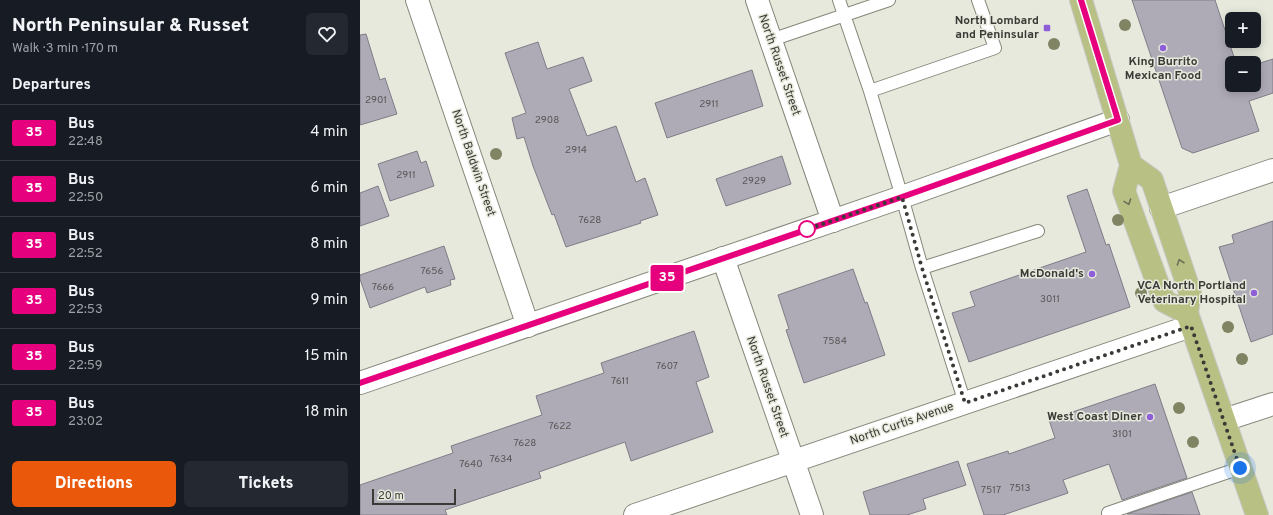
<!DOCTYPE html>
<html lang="en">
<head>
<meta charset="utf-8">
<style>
  :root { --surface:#171b24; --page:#242831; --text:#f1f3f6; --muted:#9ea1a6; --line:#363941; --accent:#ea580c }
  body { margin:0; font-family:Overpass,sans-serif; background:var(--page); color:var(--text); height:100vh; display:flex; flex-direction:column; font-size:15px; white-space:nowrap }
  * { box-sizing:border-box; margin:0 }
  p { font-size:13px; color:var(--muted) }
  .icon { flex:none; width:22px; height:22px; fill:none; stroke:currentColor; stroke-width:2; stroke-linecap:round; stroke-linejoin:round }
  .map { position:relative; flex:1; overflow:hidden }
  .details { display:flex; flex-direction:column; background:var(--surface); width:360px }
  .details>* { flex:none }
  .badge { padding:0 8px; border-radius:3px; font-size:14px; line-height:26px }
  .controls { position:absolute; left:865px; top:12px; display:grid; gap:8px }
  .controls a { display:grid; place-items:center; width:36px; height:36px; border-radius:6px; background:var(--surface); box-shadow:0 2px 10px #0003; font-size:20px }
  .scale { position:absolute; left:12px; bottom:10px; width:84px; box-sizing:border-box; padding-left:4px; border:2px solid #3a3b36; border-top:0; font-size:11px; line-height:14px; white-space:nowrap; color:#3a3b36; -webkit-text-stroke:3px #e6e9dc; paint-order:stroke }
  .you { position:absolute; width:20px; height:20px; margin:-10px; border:3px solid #fff; border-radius:50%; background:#1a73e8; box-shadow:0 0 0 6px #1a73e833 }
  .map>.badge { position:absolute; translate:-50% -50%; box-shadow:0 0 0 2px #fff }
  h2 { padding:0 12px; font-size:15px; line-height:36px }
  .round { display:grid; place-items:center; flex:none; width:42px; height:42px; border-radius:6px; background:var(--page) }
  .summary { display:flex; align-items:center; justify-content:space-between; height:68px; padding:0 12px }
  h1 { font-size:19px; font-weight:800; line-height:30px }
  .action { display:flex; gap:8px; margin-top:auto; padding:8px 12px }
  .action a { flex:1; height:46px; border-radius:6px; background:var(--accent); color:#fff; font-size:16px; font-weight:800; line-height:46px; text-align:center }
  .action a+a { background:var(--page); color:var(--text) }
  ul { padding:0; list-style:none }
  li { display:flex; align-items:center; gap:12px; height:56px; padding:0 12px; border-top:1px solid var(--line) }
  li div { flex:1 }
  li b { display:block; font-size:15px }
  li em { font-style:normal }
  li .badge { min-width:44px; font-weight:700; text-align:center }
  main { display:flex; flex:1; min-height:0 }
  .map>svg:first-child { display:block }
  .building { fill:#aeabb7; stroke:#807c88 }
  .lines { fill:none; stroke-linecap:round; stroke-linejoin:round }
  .service-casing { stroke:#84877a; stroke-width:14 }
  .minor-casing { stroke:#84877a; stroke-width:24 }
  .tertiary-casing { stroke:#84877a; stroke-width:24 }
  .primary-casing { stroke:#c8c8c7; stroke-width:24 }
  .service { stroke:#fff; stroke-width:12 }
  .minor { stroke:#fff; stroke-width:22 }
  .tertiary { stroke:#fff; stroke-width:22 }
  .primary { stroke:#b9c084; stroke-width:22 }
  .tree { fill:#808463 }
  .oneway { stroke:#6d7055 }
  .line-casing { stroke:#fff; stroke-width:9 }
  .line { stroke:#e6007e; stroke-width:6 }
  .walk { stroke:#3a3b36; stroke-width:4; stroke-dasharray:0 7.2 }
  .poi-dot { fill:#8e5ed8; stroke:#e6e9dc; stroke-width:1.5 }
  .stop-dot { fill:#fff; stroke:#e6007e; stroke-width:2 }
  .labels { text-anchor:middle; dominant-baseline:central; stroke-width:3; stroke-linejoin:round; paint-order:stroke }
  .number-label { font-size:10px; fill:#575756 }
  .poi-label { font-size:12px; font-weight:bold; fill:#3a3b36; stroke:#e6e9dc; text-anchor:end }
  .street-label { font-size:12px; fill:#3a3b36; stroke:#e6e9dc }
</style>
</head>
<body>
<main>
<section class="details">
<div class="summary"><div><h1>North Peninsular &amp; Russet</h1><p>Walk · 3 min · 170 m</p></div><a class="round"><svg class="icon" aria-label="heart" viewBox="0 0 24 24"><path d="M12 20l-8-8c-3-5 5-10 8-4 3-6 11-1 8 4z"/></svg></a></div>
<h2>Departures</h2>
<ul>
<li><span class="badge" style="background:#e6007e;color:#fff">35</span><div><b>Bus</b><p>22:48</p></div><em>4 min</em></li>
<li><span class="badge" style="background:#e6007e;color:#fff">35</span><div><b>Bus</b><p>22:50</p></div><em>6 min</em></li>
<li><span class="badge" style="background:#e6007e;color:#fff">35</span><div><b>Bus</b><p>22:52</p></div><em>8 min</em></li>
<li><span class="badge" style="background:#e6007e;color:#fff">35</span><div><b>Bus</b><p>22:53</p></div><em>9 min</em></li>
<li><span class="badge" style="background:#e6007e;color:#fff">35</span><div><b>Bus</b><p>22:59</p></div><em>15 min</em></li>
<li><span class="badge" style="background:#e6007e;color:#fff">35</span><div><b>Bus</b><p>23:02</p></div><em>18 min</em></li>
</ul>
<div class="action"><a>Directions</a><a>Tickets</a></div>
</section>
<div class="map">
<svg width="913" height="515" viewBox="0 0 913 515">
  <rect width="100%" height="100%" fill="#e6e9dc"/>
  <!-- building -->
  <path class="building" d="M772,0H855L876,63H872V85H894V65L913,59V93L889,101L899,131L833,153L822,148Z
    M6,34L20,80L25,78L37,114L0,125V35Z
    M178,42L187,69L223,57L232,81L209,89L227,136L256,126L276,182L285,178L298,215L280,221L281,223L206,247L194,214L192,215L173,166L164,137L157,139L152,118L166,113L145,53Z
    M392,70L403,106L307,138L295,103Z
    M57,151L61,163L66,161L74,186L30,201L18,164Z
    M422,156L431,184L366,206L356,179Z
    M18,186L29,216L0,226V193Z
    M727,189L746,245L749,244L770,307L609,362L592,313L615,306L610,292L726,252L707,196Z
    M913,221V334L891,342L859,247L874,243L872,235Z
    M84,246L95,279L90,280L91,285L67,293L65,287L10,308L0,279V275Z
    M493,269L505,303L507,302L525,355L444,383L426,330L429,329L418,295Z
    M334,331L349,377L336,382L353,432L271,461L265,442L179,472L181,478L85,510L87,515H0V485L93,453L91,446L182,415L176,396L244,373L241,363Z
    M795,384L827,478L762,500L749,464L703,480L708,493L643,515H624L607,464L648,451L649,454L695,438L689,420Z
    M598,461L606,485L563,499L566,509L547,515H510L503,492Z
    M832,492L840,515L767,514Z"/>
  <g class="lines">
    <!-- service casing -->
    <g class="service-casing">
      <path id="service" d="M479,0L510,91L542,197L562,268L605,403
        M411,40L529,0
        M510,91L635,48L618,0
        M562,268L678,231
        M748,513L880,468"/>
    </g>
    <!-- minor casing -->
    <g class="minor-casing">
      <path id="minor" d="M57,0L168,326
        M397,0L473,221
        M801,208L913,170
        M363,258L452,515
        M864,420L913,404
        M275,515L831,326"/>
    </g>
    <!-- tertiary casing -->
    <g class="tertiary-casing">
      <path id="tertiary" d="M0,383L542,197L758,120"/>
    </g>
    <!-- primary casing -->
    <g class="primary-casing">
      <path id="primary" d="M721,0L771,165L764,191L804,301L827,313
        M771,165L792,180L830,292L827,313L897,515"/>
    </g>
    <!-- service -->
    <use href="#service" class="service"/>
    <!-- minor -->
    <use href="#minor" class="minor"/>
    <!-- tertiary -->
    <use href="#tertiary" class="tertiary"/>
    <!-- primary -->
    <use href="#primary" class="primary"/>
  </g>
  <!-- trees -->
  <g class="tree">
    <circle cx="765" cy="25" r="6"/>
    <circle cx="694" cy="44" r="6"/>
    <circle cx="136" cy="154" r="6"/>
    <circle cx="758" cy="220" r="6"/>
    <circle cx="781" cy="293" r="6"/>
    <circle cx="868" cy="327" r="6"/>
    <circle cx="882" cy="359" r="6"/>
    <circle cx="819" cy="408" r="6"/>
    <circle cx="833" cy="442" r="6"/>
  </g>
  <!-- one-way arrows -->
  <defs><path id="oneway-chevron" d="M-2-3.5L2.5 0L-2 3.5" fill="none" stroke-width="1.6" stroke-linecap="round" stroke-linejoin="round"/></defs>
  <g class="oneway">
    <use href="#oneway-chevron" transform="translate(768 202) rotate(70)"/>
    <use href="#oneway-chevron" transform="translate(820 262) rotate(-109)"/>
  </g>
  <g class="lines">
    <!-- line casing -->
    <g class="line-casing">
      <path id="line" d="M0,383L542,197L758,120L721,0"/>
    </g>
    <!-- line -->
    <use href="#line" class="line"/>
    <!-- walk -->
    <path class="walk" d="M447,229L445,230L542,197L562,268L605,403L831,326L880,468"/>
  </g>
  <!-- markers -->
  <g class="poi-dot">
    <rect x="683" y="24" width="8" height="8" rx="2"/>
    <circle cx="803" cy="48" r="4"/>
    <circle cx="732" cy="274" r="4"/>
    <circle cx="894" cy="293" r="4"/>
    <circle cx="790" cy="417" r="4"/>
  </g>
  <circle class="stop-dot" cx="447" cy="229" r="8"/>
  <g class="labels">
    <!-- number labels -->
    <g class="number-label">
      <text x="16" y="100">2901</text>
      <text x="349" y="104">2911</text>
      <text x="187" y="120">2908</text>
      <text x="216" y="150">2914</text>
      <text x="46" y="175">2911</text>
      <text x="394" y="181">2929</text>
      <text x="230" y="220">7628</text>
      <text x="72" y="271">7656</text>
      <text x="23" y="287">7666</text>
      <text x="690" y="299">3011</text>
      <text x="475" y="341">7584</text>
      <text x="307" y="366">7607</text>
      <text x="260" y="381">7611</text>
      <text x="200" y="426">7622</text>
      <text x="762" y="434">3101</text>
      <text x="165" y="443">7628</text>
      <text x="141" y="459">7634</text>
      <text x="111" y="464">7640</text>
      <text x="660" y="488">7513</text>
      <text x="631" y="490">7517</text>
    </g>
    <!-- poi labels -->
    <g class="poi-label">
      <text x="679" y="21">North Lombard<tspan x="679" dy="14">and Peninsular</tspan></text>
      <text x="803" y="62" text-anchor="middle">King Burrito<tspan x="803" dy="14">Mexican Food</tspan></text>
      <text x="724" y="274">McDonald's</text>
      <text x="886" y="286">VCA North Portland<tspan x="886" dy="14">Veterinary Hospital</tspan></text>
      <text x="782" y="417">West Coast Diner</text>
    </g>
    <!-- street labels -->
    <g class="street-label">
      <text transform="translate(419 65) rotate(71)">North Russet Street</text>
      <text transform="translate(113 163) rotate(71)">North Baldwin Street</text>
      <text transform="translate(407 387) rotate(71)">North Russet Street</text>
      <text transform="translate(542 424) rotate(-19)">North Curtis Avenue</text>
    </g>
  </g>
</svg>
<div class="controls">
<a>+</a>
<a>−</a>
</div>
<div class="scale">20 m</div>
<div class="you" style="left:880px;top:468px"></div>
<b class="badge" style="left:307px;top:278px;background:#e6007e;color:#fff">35</b>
</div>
</main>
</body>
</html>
